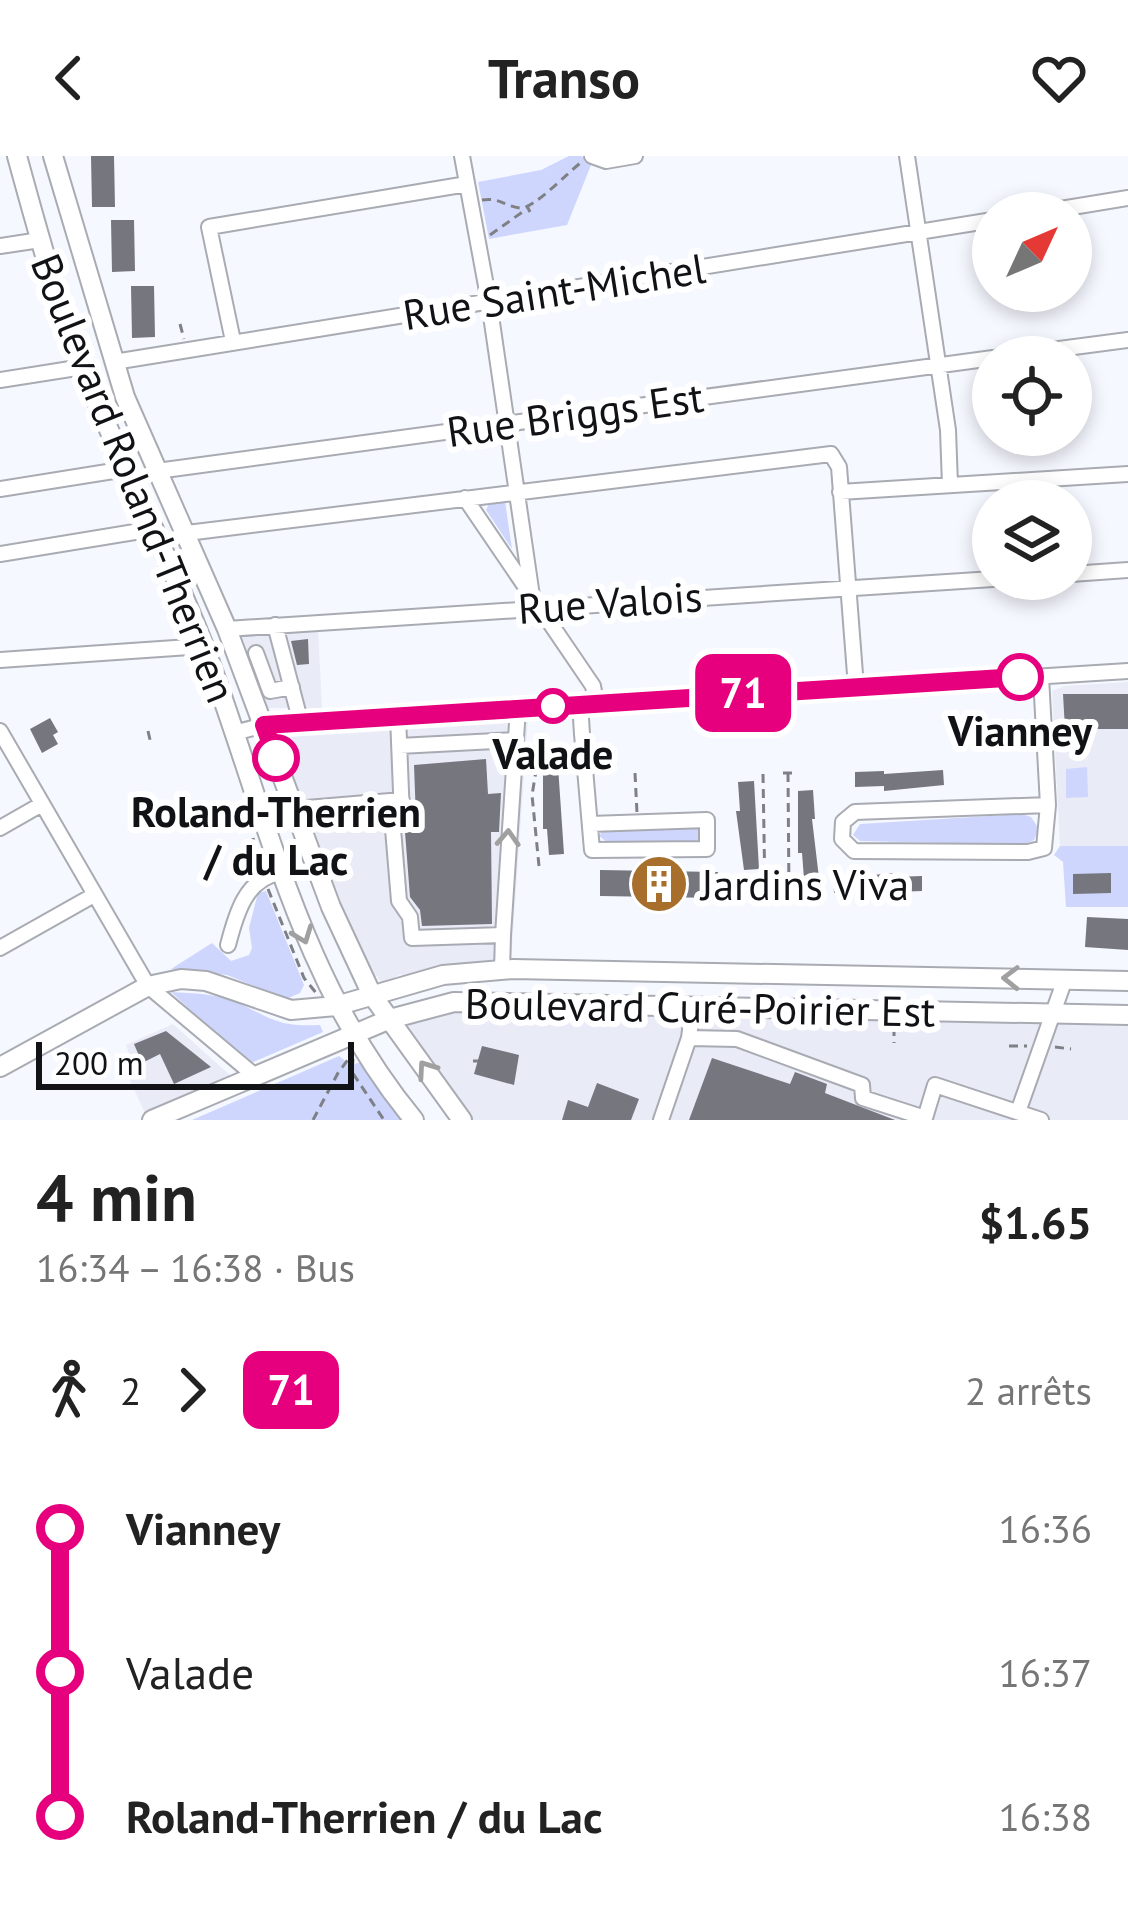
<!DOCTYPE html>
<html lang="fr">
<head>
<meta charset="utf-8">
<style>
  :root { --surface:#fff; --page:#f6f6f6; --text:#222; --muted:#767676 }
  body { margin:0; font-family:"PT Sans",sans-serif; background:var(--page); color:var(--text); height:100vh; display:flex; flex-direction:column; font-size:45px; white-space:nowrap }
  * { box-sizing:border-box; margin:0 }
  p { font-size:39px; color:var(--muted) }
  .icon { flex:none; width:66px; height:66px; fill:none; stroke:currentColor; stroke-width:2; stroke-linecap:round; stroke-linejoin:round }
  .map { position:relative; height:964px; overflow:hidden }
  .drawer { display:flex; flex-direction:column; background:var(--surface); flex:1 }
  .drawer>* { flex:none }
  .badge { padding:0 24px; border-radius:18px; font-size:42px; line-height:78px }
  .needle { width:78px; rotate:46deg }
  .buttons { position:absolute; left:972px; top:36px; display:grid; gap:24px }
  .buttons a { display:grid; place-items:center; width:120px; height:120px; border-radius:50%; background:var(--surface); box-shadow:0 6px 18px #0003; font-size:60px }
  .scale { position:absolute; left:36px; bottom:30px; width:318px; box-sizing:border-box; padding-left:12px; border:6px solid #111215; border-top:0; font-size:33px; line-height:42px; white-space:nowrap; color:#111215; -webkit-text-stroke:9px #fff; paint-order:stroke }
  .map>.badge { position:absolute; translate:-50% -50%; box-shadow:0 0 0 6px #fff }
  .legs { display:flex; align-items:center; gap:18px; height:132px; padding:0 36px; font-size:39px }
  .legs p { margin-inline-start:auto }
  .head { display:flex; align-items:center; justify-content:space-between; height:204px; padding:0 36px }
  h1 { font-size:66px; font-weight:800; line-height:90px }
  ul { padding:0 36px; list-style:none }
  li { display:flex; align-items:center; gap:42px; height:144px; font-size:45px }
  li i { display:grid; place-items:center; width:18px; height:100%; margin:0 15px; background:currentColor }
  li i::after { content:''; width:30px; height:30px; margin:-15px; border:9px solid; border-radius:50%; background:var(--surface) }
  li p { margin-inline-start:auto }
  li:first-child i { background:linear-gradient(#0000 50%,currentColor 0) }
  li:last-child i { background:linear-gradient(currentColor 50%,#0000 0) }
  header { display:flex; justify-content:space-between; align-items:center; height:156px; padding:0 36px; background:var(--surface); font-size:54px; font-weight:800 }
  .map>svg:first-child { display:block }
  .built { fill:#e9ebf7 }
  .green { fill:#ced6fd }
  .building { fill:#75767e }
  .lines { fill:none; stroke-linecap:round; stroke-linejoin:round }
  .minor-casing { stroke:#a9abb3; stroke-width:18 }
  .major-casing { stroke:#a9abb3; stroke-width:22 }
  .path { stroke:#7f8085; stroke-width:3; stroke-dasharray:9 6; stroke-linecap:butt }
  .minor { stroke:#fff; stroke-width:14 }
  .major { stroke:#fff; stroke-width:18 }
  .oneway { stroke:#a0a0a1 }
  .line-1-casing { stroke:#fff; stroke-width:27 }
  .line-1 { stroke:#e6007e; stroke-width:18 }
  .stop-1-dot { fill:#fff; stroke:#e6007e; stroke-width:6 }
  .labels { text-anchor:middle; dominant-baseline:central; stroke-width:12; stroke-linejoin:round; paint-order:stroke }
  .street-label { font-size:42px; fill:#111215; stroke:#fff }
  .stop-label { font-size:42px; font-weight:bold; fill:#111215; stroke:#fff }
  .poi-label { font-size:42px; fill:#111215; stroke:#fff; text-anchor:start }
</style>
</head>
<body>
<header><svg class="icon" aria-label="back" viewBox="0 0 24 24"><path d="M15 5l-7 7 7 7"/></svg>Transo<svg class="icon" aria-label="heart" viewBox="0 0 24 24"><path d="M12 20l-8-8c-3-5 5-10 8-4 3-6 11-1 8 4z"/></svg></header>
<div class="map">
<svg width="1128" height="964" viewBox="0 0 1128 964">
  <rect width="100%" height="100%" fill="#f6f8ff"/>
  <!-- built -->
  <path class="built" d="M318,472L322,552H265L240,485L242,479Z
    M1128,526V690H1060L1052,535L1064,530Z
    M528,562L511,805L403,821L401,818L382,828L377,820L373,821L344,761L340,744H337L281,584L314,574Z
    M445,852L1128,868V964H473L408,870L422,858Z
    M173,868L232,921L146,959L125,914L133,909L126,889Z"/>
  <!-- green -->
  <path class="green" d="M569,0H581L591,9L567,69L489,83L478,26L541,14Z
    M505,345L512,393L486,354L490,346Z
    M1087,611L1088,641L1066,642V613Z
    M1022,658L1031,661L1039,673L1034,684L1024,689L860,685L853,679L860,668Z
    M699,671L700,683L692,687L607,686L599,680L604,673Z
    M1060,690H1128V751H1066L1063,706L1054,699Z
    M266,735L304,829L300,837L286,843L227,819L171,813L212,787L231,805L249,799L252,792L249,772L258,737Z
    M171,836C194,837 217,838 238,847C273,863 278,871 320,869L323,876L249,908Z
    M339,900L350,909L362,906L402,964H192Z"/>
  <!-- building -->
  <path class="building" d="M91,0H114L115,51H92Z
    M111,64H134L135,115L112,116Z
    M131,130H154L155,181L132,182Z
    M308,483L309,508L297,509L291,485Z
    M1063,538H1128V573H1065Z
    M50,562L58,576L53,579L58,588L42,597L30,573Z
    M486,603L488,638L501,637L499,676H491L492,768L422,770L420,754L410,741L405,676L416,663L414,609Z
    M558,610L564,698L549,699L547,673H543V611Z
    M943,614L944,629L884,635V630L855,631V616L884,615V618Z
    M754,625L759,713L744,714L736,655H740L738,626Z
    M813,634L815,663H812L819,722L804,723L802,697H798V635Z
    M600,714L718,716L717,742L600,740Z
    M893,717V721L922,720V735L894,736L893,733L834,737L833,723Z
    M1111,717V737L1073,738V718Z
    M1087,761L1128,763V794L1085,791Z
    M166,875L211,911L174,928L160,898L142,907L134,888Z
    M482,890L519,899L514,929L474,918Z
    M712,902L790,928L795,916L827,928L825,937L895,964H689Z
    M597,927L639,943L631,964H562L568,944L588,951Z"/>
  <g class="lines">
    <!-- minor casing -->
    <g class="minor-casing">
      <path id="minor" d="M462,0L489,146L532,440
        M592,0L606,5L635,0
        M907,0L948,274L950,329
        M1036,57L1128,42
        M0,90L40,84
        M233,185L209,71L467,28
        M998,201L1128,184
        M114,206L993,64
        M0,224L83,211
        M157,315L993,202
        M0,333L126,313
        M840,336L1128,318
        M465,342L593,530L596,546
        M187,377L831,298L839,311L856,531
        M0,398L153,373
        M1071,418L1128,414
        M275,469L301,567
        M227,473L993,423
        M256,497L270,535L292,531
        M0,504L204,490
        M1041,521L1048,649L1044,692L1028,696L854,695L842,683L843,666L855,656L1048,649
        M580,547L582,578L592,694L707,693V664L590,668
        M398,560L402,661L393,673L399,745L410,761L412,782L503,779L502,814
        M0,575L148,830L254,919
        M234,577L264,569L1128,515
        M399,590L514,584
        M295,653L402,644
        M0,672L42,648
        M503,779L518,552
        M228,789C236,758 246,722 280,717
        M0,792L94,739
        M689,882L737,883L862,929L863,942L925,962L935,929L1041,964
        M1018,956L1065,823
        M661,964L689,882L693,849"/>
    </g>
    <!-- major casing -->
    <g class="major-casing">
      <path id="major" d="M17,0C37,73 57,147 85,217C122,310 169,399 205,493C267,657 298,824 414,964
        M53,0L125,241L227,473L331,751L372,839L462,964
        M0,911L148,830L181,823L206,825L291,854L336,850L443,819L513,813L1128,825
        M152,964L390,863L454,846L1128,859"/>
    </g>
    <!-- path -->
    <path class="path" d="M482,44C499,41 504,50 520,52C533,54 570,14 583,5
      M490,79L528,52L530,56
      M180,168L184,183
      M148,575L151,588
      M635,617L637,657
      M783,617H796
      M788,617L789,739
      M763,618L765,738
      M253,682L261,713
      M539,710L532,639L541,585
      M268,733L304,822L317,838
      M782,739L798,740
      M894,871V887
      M1009,890H1027
      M1055,891L1071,893
      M353,903L352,916L384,964
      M473,905H478
      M313,964L338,917L352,898"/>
    <!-- minor -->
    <use href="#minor" class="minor"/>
    <!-- major -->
    <use href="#major" class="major"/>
  </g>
  <!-- one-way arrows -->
  <defs><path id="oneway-chevron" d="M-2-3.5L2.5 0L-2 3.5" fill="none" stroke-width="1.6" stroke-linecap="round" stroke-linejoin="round" transform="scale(3)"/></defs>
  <g class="oneway">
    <use href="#oneway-chevron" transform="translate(508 682) rotate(-87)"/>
    <use href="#oneway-chevron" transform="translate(303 779) rotate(69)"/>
    <use href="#oneway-chevron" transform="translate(1011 822) rotate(-179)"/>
    <use href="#oneway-chevron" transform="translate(426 913) rotate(-125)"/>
  </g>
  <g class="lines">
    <!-- line-1 casing -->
    <g class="line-1-casing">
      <path id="line-1" d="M276,602L264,569L1020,521"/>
    </g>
    <!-- line-1 -->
    <use href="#line-1" class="line-1"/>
  </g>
  <!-- icons -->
  <defs>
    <g id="building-disc" transform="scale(3)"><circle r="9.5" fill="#a76e2c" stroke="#fff"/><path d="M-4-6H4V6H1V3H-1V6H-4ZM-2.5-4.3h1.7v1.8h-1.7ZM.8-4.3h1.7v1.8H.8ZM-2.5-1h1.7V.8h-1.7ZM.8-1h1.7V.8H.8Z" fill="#fff"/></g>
  </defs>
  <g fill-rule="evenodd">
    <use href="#building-disc" x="659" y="728"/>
  </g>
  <!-- markers -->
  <g class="stop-1-dot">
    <circle cx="1020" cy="521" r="21"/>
    <circle cx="553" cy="550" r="15"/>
    <circle cx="276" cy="602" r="21"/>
  </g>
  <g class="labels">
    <!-- street labels -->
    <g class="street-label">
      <text transform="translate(554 135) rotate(-9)">Rue Saint-Michel</text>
      <text transform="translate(575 258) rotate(-8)">Rue Briggs Est</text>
      <text transform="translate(134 322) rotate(68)">Boulevard Roland-Therrien</text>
      <text transform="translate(610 446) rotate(-4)">Rue Valois</text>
      <text transform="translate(700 851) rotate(1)">Boulevard Curé-Poirier Est</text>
    </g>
    <!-- stop labels -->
    <g class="stop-label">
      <text x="1020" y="574">Vianney</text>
      <text x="553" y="597">Valade</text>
      <text x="276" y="655">Roland-Therrien<tspan x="276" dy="48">/ du Lac</tspan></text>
    </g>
    <!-- poi labels -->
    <g class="poi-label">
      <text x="701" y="728">Jardins Viva</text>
    </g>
  </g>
</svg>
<div class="buttons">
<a><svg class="needle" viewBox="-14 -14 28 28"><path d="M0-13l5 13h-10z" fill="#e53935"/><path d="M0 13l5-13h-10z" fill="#767676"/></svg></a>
<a><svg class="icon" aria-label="locate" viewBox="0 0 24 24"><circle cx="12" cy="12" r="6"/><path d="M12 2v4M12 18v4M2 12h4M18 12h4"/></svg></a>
<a><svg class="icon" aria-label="layers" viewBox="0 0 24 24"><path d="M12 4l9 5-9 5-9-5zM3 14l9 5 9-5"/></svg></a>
</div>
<div class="scale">200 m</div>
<b class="badge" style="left:743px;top:537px;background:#e6007e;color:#fff">71</b>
</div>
<section class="drawer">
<div class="head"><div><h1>4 min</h1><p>16:34 – 16:38 · Bus</p></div><b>$1.65</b></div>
<div class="legs"><svg class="icon" aria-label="walk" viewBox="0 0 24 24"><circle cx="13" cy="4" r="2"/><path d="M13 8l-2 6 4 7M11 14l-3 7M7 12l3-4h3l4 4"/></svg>2<svg class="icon" aria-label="forward" viewBox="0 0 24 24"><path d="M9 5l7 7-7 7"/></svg><b class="badge" style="background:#e6007e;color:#fff">71</b><p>2 arrêts</p></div>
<ul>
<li><i style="color:#e6007e"></i><b>Vianney</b><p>16:36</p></li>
<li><i style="color:#e6007e"></i><span>Valade</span><p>16:37</p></li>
<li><i style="color:#e6007e"></i><b>Roland-Therrien / du Lac</b><p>16:38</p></li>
</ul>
</section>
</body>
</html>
